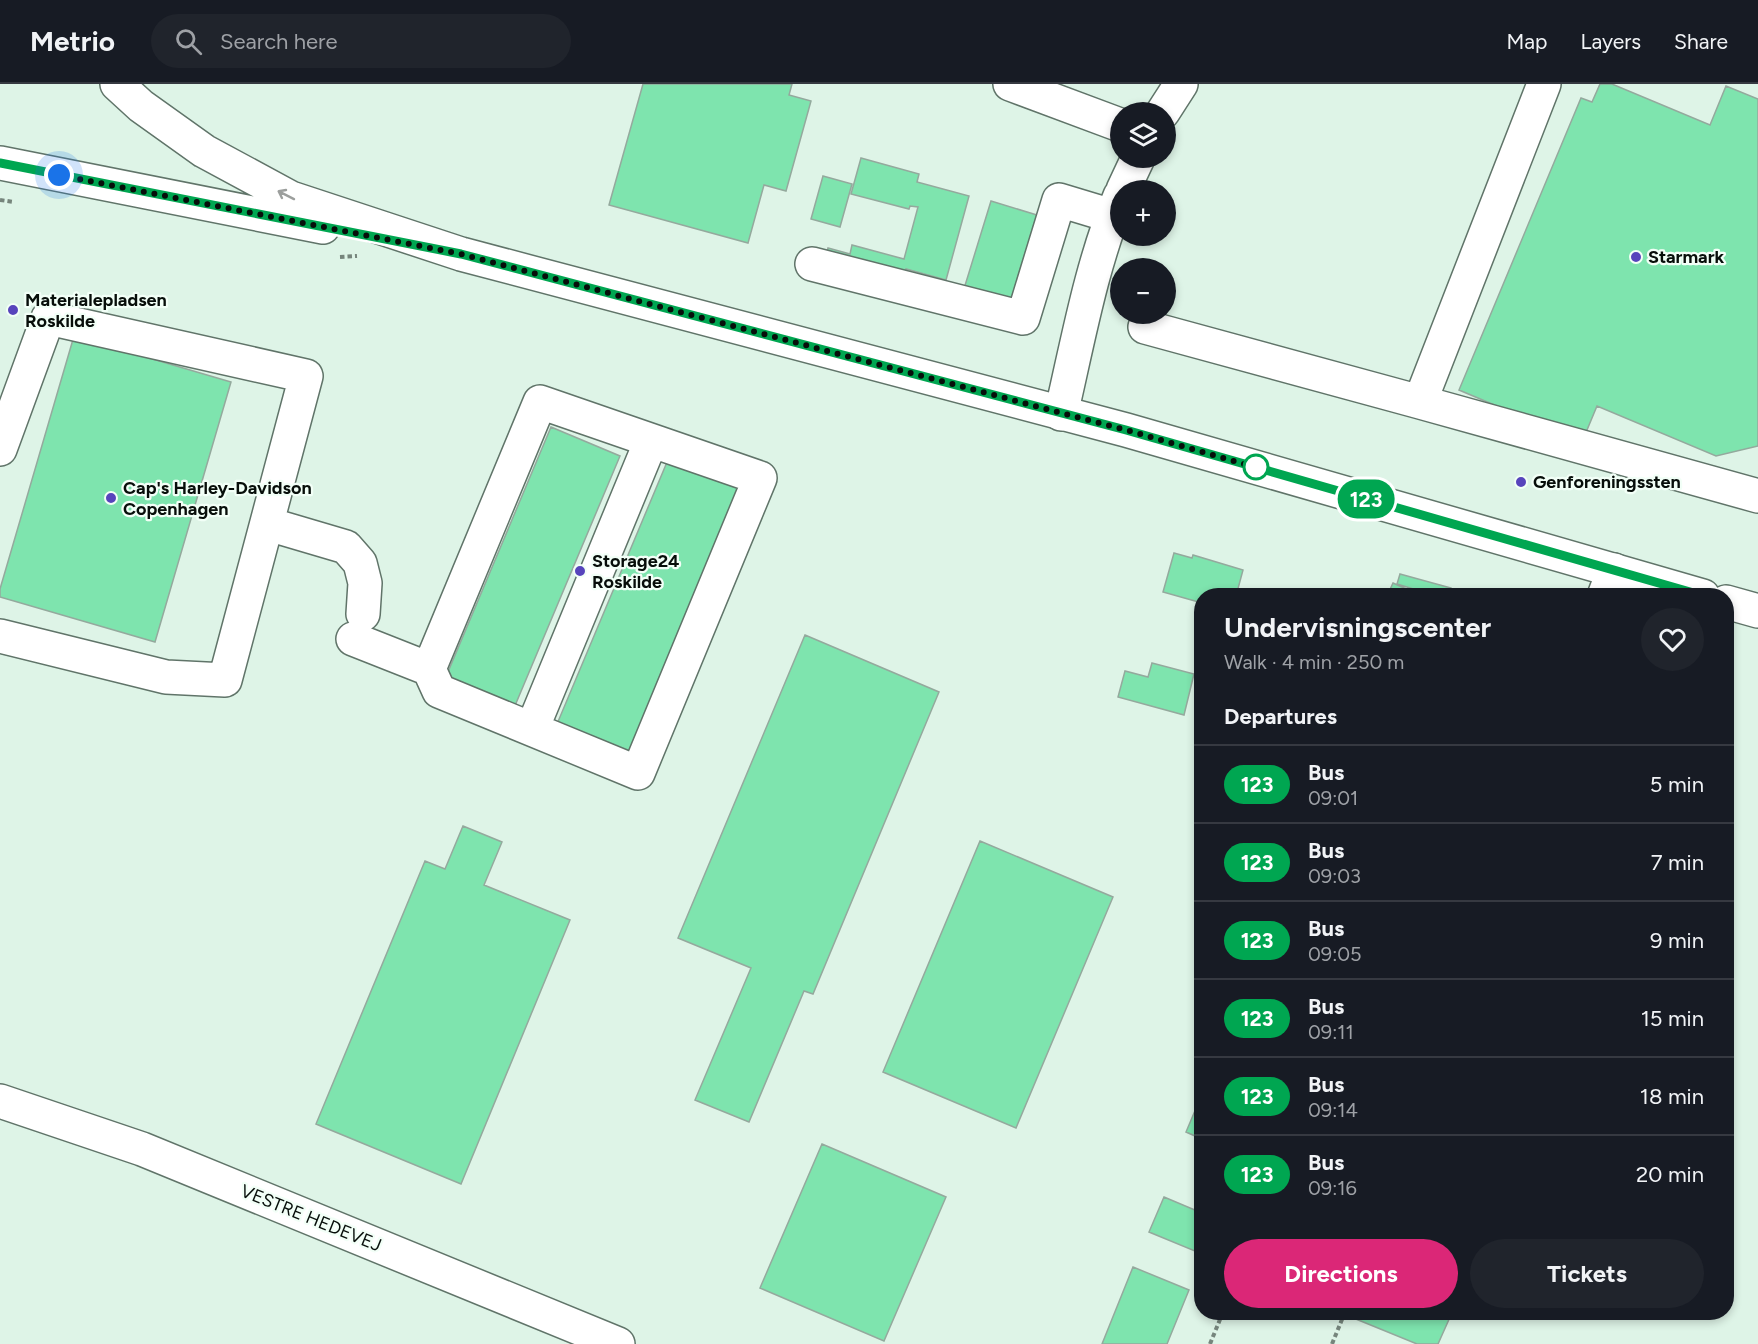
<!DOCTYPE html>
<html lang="en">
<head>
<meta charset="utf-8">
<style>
  :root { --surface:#171b24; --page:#20242c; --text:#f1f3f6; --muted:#9ea1a6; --line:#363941; --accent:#db2777 }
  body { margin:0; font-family:Figtree,sans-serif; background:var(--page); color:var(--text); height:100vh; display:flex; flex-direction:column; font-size:22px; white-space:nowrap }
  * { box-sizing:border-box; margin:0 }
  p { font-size:20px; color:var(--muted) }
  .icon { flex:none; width:33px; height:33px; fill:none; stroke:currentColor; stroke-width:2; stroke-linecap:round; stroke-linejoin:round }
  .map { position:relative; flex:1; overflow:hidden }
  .sheet { position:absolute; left:1194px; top:504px; width:540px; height:732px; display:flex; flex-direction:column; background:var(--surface); border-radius:24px; box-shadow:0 3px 9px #0003 }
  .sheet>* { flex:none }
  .badge { padding:0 12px; border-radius:20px; font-size:21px; line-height:39px }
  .buttons { position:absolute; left:1110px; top:18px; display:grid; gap:12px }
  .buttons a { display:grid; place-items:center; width:66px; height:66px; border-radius:50%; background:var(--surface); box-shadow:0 3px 9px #0003; font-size:30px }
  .you { position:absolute; width:30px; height:30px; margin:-15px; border:4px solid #fff; border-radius:50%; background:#1a73e8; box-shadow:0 0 0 9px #1a73e833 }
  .map>.badge { position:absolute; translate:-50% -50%; box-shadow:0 0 0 3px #fff }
  h2 { padding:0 30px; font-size:22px; line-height:54px }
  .round { display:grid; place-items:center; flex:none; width:63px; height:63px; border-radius:32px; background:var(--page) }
  .headline { display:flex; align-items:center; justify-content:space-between; height:102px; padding:0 30px }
  h1 { font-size:28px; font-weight:700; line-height:45px }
  .action { display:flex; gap:12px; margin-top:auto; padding:12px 30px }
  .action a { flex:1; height:69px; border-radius:36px; background:var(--accent); color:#fff; font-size:24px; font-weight:700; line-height:69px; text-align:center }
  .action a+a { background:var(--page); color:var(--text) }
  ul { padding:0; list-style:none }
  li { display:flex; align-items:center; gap:18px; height:78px; padding:0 30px; border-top:2px solid var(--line) }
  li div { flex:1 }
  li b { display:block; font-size:22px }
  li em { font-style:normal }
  li .badge { min-width:66px; font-weight:700; text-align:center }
  header { display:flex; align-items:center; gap:36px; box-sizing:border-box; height:84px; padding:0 30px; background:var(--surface); border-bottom:2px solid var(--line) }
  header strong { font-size:28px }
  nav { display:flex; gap:33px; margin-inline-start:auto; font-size:21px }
  .search { width:420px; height:54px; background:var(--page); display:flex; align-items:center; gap:15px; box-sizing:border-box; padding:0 21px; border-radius:33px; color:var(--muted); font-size:22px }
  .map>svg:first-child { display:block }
  .building { fill:#7ee4ae; stroke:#94a99d; stroke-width:1.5 }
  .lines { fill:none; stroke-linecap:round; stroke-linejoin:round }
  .minor-casing { stroke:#607469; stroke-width:36 }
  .major-casing { stroke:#607469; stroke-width:36 }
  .path { stroke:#76857c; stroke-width:4; stroke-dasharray:4.5 3; stroke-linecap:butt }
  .minor { stroke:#fff; stroke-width:33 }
  .major { stroke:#fff; stroke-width:33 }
  .oneway { stroke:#9c9f9d }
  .line-casing { stroke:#fff; stroke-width:14 }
  .line { stroke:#00a651; stroke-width:9 }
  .walk { stroke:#070e0a; stroke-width:6; stroke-dasharray:0 10.8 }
  .poi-dot { fill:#5744bc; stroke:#f2fff7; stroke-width:2 }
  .stop-dot { fill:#fff; stroke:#00a651; stroke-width:3 }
  .labels { text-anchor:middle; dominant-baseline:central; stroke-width:4.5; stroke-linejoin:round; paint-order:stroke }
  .poi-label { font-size:18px; font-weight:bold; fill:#070e0a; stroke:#f2fff7; text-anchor:start }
  .street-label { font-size:18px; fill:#070e0a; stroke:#f2fff7 }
</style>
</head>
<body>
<header>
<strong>Metrio</strong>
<div class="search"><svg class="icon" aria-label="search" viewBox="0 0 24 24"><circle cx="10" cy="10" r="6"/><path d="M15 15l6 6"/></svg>Search here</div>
<nav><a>Map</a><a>Layers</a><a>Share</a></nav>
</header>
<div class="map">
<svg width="1758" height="1260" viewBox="0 0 1758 1260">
  <rect width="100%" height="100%" fill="#def4e7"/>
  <!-- building -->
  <path class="building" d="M643,0H792L789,11L811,17L786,107L764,101L748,159L609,121Z
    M1600,0H1612L1710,41L1726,2L1758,15V362L1716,372L1597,322L1582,358L1459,306L1581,14L1592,18Z
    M861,74L919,90L917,98L969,112L946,196L906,185L903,194L826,173L828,164L850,170L852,161L904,175L918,123L910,122L909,125L851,110Z
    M823,92L852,100L840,143L811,135Z
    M991,117L1037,131L1009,222L963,208Z
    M74,252L231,298L155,558L0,513V505Z
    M551,343L620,372L514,624L445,595Z
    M670,371L741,400L628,670L557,640Z
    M1174,469L1192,474L1193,471L1243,486L1236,512H1202V519L1163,508Z
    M1400,490L1451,504L1449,512H1436L1397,500Z
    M1393,499L1422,512H1387Z
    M805,551L939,608L813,910L804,907L749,1038L695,1016L751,884L678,854Z
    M1152,579L1194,590L1184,631L1118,613L1125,587L1148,593Z
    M463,742L502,758L484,801L570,836L461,1100L316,1040L425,777L445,785Z
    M980,757L1113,813L1016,1044L883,988Z
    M1202,1010V1055L1186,1048Z
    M822,1060L946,1113L884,1257L760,1204Z
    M1164,1113L1202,1129V1170L1149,1148Z
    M1133,1183L1189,1206L1167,1260H1102Z
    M1353,1228H1439L1450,1233L1438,1260H1417L1351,1233Z"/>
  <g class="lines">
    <!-- minor casing -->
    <g class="minor-casing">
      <path id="minor" d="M1010,0L1120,41
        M1544,0L1420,318L1758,412
        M1163,28L1181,0
        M1123,106L1138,74
        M812,180L1023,234L1059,116L1112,132
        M1145,243L1420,318
        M1061,330C1078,257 1091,182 1120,112
        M0,365L48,234L306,292L225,596L166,593L0,552
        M268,440L346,463L360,479L365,499L363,530
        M1604,512L1614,486
        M353,555L429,585L439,607L638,689L760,394L540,318L429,585
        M532,645L651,357
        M0,1017L142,1065L618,1260"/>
    </g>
    <!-- major casing -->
    <g class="major-casing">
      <path id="major" d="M117,0L141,22L204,67L291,114L461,170L1126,346L1703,512
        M0,79L323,143
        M1726,518L1758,527"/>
    </g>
    <!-- path -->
    <path class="path" d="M0,116L14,118
      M340,173L357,172
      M1210,1260L1223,1228
      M1332,1260L1345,1228"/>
    <!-- minor -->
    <use href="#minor" class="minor"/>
    <!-- major -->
    <use href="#major" class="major"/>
  </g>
  <!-- one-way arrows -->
  <defs><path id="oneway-shaft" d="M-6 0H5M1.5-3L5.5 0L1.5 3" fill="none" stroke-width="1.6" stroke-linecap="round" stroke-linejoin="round" transform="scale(1.5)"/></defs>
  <use class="oneway" href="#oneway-shaft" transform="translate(286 111) rotate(-153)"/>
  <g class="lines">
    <!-- line casing -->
    <g class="line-casing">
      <path id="line" d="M0,79L461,170L1126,346L1704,512"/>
    </g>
    <!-- line -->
    <use href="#line" class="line"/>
    <!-- walk -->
    <path class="walk" d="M59,91L461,170L1126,346L1261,385L1256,383"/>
  </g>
  <!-- markers -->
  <g class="poi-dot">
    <circle cx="1636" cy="173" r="6"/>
    <circle cx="13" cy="226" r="6"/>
    <circle cx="1521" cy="398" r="6"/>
    <circle cx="111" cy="414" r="6"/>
    <circle cx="580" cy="487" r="6"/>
  </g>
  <circle class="stop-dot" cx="1256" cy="383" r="12"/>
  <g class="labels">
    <!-- poi labels -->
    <g class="poi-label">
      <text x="1648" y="173">Starmark</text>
      <text x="25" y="216">Materialepladsen<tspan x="25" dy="21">Roskilde</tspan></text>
      <text x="1533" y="398">Genforeningssten</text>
      <text x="123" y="404">Cap's Harley-Davidson<tspan x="123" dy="21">Copenhagen</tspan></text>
      <text x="592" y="477">Storage24<tspan x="592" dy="21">Roskilde</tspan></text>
    </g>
    <!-- street labels -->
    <g class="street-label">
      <text transform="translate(311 1134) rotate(22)">VESTRE HEDEVEJ</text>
    </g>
  </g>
</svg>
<div class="buttons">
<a><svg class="icon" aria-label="layers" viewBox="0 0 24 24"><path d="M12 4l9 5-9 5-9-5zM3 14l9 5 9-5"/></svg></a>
<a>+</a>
<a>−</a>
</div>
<div class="you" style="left:59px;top:91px"></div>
<b class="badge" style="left:1366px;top:415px;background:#00a651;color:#fff">123</b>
<section class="sheet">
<div class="headline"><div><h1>Undervisningscenter</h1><p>Walk · 4 min · 250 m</p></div><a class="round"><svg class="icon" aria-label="heart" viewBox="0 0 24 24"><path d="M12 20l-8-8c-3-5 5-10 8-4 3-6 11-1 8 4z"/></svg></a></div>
<h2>Departures</h2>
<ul>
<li><span class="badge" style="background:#00a651;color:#fff">123</span><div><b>Bus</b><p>09:01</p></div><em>5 min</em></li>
<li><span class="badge" style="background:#00a651;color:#fff">123</span><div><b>Bus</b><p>09:03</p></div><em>7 min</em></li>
<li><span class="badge" style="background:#00a651;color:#fff">123</span><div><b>Bus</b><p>09:05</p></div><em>9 min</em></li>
<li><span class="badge" style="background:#00a651;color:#fff">123</span><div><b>Bus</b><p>09:11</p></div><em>15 min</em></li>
<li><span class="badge" style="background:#00a651;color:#fff">123</span><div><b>Bus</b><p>09:14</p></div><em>18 min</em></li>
<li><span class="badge" style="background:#00a651;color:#fff">123</span><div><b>Bus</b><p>09:16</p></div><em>20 min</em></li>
</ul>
<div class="action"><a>Directions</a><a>Tickets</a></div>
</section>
</div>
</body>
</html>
